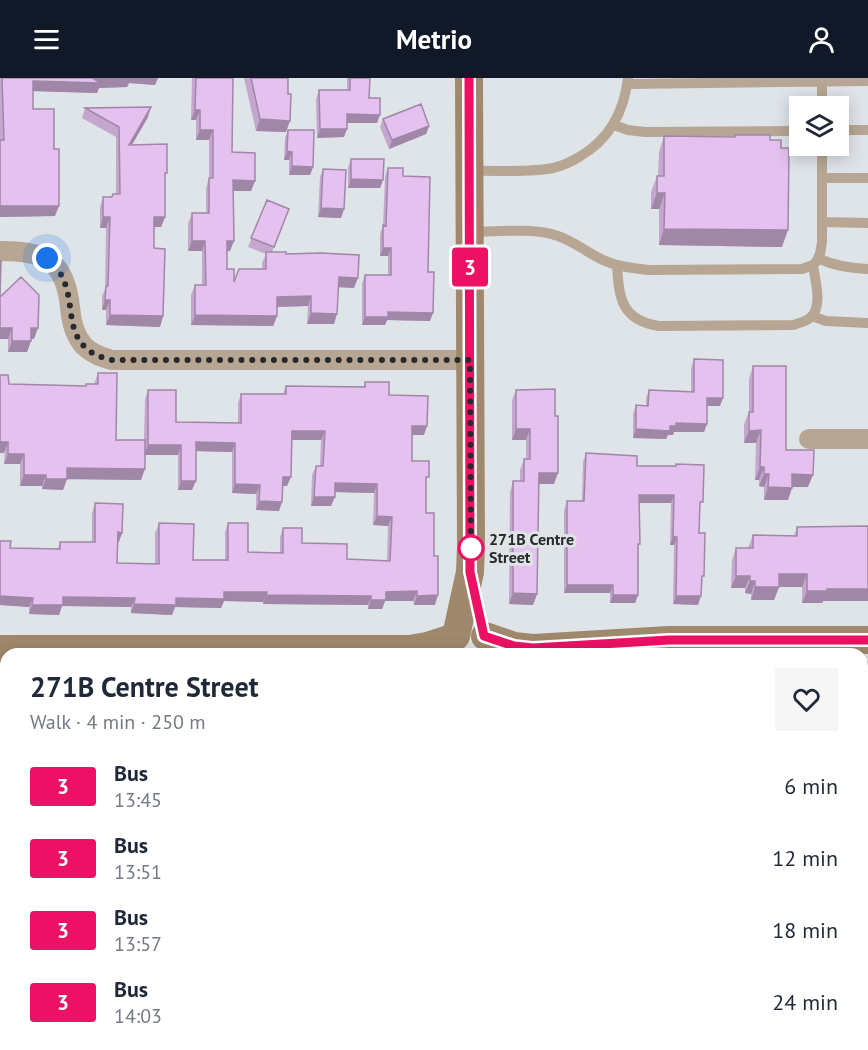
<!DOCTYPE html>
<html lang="en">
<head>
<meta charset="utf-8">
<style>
  :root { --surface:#fff; --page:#f6f6f7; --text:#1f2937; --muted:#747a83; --accent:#111827 }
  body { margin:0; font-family:"PT Sans",sans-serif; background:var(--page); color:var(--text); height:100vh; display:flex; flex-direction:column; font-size:22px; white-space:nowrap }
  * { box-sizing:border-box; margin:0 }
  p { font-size:20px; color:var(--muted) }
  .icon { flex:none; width:33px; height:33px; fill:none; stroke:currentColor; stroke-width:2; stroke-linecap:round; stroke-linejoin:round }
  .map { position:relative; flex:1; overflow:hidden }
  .drawer { position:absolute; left:0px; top:570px; width:868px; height:402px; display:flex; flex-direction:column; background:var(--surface); border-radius:18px 18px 0 0; box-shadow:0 3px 15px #0003 }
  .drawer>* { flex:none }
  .badge { padding:0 12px; border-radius:4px; font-size:21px; line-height:39px }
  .fabs { position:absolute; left:789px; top:18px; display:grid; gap:12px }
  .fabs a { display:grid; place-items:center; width:60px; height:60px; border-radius:0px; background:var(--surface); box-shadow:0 3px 15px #0003; font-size:30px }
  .you { position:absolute; width:30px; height:30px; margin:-15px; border:4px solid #fff; border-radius:50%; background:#1a73e8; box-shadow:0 0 0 9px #1a73e833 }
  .map>.badge { position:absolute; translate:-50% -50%; box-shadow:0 0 0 3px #fff }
  .round { display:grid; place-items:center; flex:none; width:63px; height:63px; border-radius:0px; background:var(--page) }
  .headline { display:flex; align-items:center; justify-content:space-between; height:102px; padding:0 30px }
  h1 { font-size:28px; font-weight:800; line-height:45px }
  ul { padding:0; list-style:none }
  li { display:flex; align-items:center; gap:18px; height:72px; padding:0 30px }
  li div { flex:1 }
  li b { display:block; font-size:22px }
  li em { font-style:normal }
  li .badge { min-width:66px; font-weight:700; text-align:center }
  header { display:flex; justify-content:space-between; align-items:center; height:78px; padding:0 30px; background:var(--accent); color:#fff; font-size:27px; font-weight:800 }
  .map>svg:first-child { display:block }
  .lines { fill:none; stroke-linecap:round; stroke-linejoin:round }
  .lane { stroke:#b7a693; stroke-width:10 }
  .street { stroke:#b7a693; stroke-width:20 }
  .secondary { stroke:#a0886c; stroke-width:28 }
  .wall { fill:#c4a6ce }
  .shaded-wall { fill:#a087a7 }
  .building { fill:#e4c1ef; stroke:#a087a7; stroke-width:1.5 }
  .line-casing { stroke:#fff; stroke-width:14 }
  .line { stroke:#ec1165; stroke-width:9 }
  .walk { stroke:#27292a; stroke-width:6; stroke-dasharray:0 10.8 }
  .stop-dot { fill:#fff; stroke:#ec1165; stroke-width:3 }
  .labels { text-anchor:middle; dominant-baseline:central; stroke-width:6; stroke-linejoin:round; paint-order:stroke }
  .stop-label { font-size:16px; font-weight:bold; fill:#27292a; stroke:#dfe4e9; text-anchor:start }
</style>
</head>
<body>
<header><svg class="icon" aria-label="menu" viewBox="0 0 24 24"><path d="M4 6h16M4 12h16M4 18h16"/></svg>Metrio<svg class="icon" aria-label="person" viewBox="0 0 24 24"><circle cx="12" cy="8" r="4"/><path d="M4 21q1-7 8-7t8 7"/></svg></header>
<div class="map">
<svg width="868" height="972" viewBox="0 0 868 972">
  <rect width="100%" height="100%" fill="#dfe4e9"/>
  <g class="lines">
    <!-- lane -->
    <path class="lane" d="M822,0V28
      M628,6L868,3
      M614,47L628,52L645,54L800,53
      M838,52H868
      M470,93C495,92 529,95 553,90C562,88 571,84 579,79C609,62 624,34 628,0
      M822,100H868
      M822,144L868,145
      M470,154C499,154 531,149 558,158C573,163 585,173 599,180C614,188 631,190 648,192L802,191L813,187L816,184L820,176L822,164V68
      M818,180C834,188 850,190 868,191
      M617,187C619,220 621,242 659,248L793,247C799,245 806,244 811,239C823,228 815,202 813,187
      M812,238L826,243L868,245"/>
    <!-- street -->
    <path class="street" d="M0,173C44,173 65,181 70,229C71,242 74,257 84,268C92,276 101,279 112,282H470
      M809,361H868
      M862,868H868
      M786,966V972
      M105,972V966"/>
    <!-- secondary -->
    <path class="secondary" d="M456,558L470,494L471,469L469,0
      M485,558L514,568L533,570L669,562H868
      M0,571H409L427,568L455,559
      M862,597H868
      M473,972V966"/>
  </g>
  <!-- wall -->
  <path class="wall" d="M0,0H158L155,7L129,5L127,9L99,10L97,15L33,13V31L55,138L0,139Z
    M192,0H233L232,74L255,103L251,113H233L230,173H227V191L234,204L262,191V185L266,176L248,169L267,122L289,131L272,174L286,176L354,210L338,209L334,246H307L308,228L277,229V238L273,248L191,247V217L195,207H202V173H188V146L192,135H206V110L209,100V62H196V42H191Z
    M244,0H288L286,54L256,53Z
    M347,0H370L369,20L377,45H347L344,59L317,60L316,21L319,12H347Z
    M85,30L148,39L132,67L165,101V139L161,149H154V170L163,238L160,249L106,247V232H102V218L105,211L106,150H100V129L103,119H111L113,116H116V59L82,40Z
    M383,41L429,48L426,56L389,71L380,49Z
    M288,52L313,89L310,97H289V82H284L285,60Z
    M735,57L770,62L782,169L659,167V131H651V114L657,98H658L659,74L664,58L735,59Z
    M351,81L383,102L380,110H348V89Z
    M388,90L403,98L428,194L430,243L387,242L385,247H362V205L365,197H388V178H380V156L383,148L385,98Z
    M323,91L344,131L341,140L318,139L320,99Z
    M0,219L34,261H31L27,274H8V261Z
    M694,281L720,328H707L704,354H674L673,357H668L666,361L633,360V336L636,327L646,328V320L649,312L691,313V290Z
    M753,288L786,372L808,409H792L788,422H764V409L759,408V402H755L756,365H744V346L749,334V301Z
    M98,295L116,362H144L145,321L148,312L176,344L238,345V325L241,316H283L286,308H364L365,304L389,317L424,357H412V383L426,406V435L435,527H414L413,523H385L382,531H368V527L263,526V524L224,523L221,530L175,529L172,537L131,535V529L62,528L59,537L29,536V529L0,527V463L10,470L58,471L60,464H92V435L95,425L119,464H118L117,485L155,486V455L159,445L193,482H225V454L228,445L248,474L280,475V459L283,450L302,465L347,481L387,483L388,448L373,447L374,415L335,414L331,428H311L312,397L316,388H320L321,362H292L287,408H283L279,433L256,432V416L232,415V374L196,373L192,412H178V377H145L141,402L67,401L63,412L42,411V408H20V386H4L9,306L85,308L94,306Z
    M516,312L554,406H539L537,516L533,527L509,526L510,414L513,403H520V392L524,381H526V362H512V322Z
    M586,375L637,388L700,433L699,455L701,506L698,527L673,526L674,467H670L671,425H639L638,517L635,525H610V515H564V432L567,423H582L583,384Z
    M797,449L868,523H823L822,525H802V509H779L774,522H751V516L745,515V510H731L732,482L736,470H748L753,457L794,458Z
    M6,797V860H0L3,833V805Z
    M6,879V951L0,950V904H2V887Z
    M862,901L868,905V941L867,943L862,941Z
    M10,966H68L66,972H8V971H10Z
    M147,966H224V968L229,972H147Z
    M381,966H426L424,971H420V972H381Z
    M520,966H625L624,970L582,969V972H520Z
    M695,966H743L742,972H694Z"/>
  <!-- shaded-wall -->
  <path class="shaded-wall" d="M91,0H158L155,7L129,5L127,9L99,10L97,15L29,13L33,3Z
    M151,29L148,39L126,77L129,67Z
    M195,32H200L196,42H191Z
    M347,36L380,37L377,45H344Z
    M260,41L290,43L286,54L256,53Z
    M429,48L426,56L389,71L392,62Z
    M320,51H347L344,59L317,60Z
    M200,52H213L209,62H196Z
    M287,73L292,74L289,82H284Z
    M292,88L313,89L310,97H289Z
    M351,101L383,102L380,110H348Z
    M233,102L255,103L251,113H230Z
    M657,115H665L659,131H651Z
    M0,128H59L55,138L0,139Z
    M321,130L344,131L341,140L318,139Z
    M103,139H110L106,150H100Z
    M154,139H165L161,149H150Z
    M664,151L788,152L782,169L659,167Z
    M192,163H205L202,173H188Z
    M227,163H234L230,173H224Z
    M383,170H391L388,178H380Z
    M339,199L358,200L354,210L335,209Z
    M311,218L308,228L273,229L277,219Z
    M105,222H110L106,232H102Z
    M388,234L433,235L430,243L387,242L385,247H362L365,239Z
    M311,235L337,236L334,246H307Z
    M110,237L163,238L160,249L106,247Z
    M195,237L277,238L273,248L191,247Z
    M0,250H12L8,261H0Z
    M31,250H38L34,261H27Z
    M12,263H31L27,274H8Z
    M707,320H723L720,328H704Z
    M676,345L707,346L704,354H674L673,357H668L666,361L633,360L636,351L670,348Z
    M412,348H427L424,357H408Z
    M516,351H530L526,362H512Z
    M761,352L756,365H744L749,353Z
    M292,353H325L321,362H289Z
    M0,364H8L4,375H0Z
    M196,364L235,365L232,374L192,373Z
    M148,367H181L178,377H144Z
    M8,376H24L20,386H4Z
    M760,389H764L759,402H755Z
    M67,390L145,391L141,402L63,401Z
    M539,395H558L554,406H535Z
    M764,396H769L764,409L759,408Z
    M792,396L813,397L808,409H788Z
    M24,397H46L42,408H20Z
    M283,399H291L287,408H280Z
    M46,401H67L63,412L42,411Z
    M181,403H196L192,412H178Z
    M335,405L377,406L374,415L331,414Z
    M235,406L260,407L256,416L232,415Z
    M768,409L792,410L788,422H764Z
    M639,417H674L671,425H636Z
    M314,419H335L331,428H311Z
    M259,423L282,424L279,433L256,432Z
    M377,438L392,439L388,448L373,447Z
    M118,454L122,455L119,464H115Z
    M673,459H677L674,467H670Z
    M779,496H807L802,509H774Z
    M736,498H750L745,510H731Z
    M750,503H755L751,516L745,515Z
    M567,507H613L610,515H564Z
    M755,509H779L774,522H751Z
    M827,511H868V523H823L822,525H802L807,513Z
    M417,513L413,523H385L382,531H368L371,522L386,514Z
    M224,514H267L263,524L224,523L221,530L175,529L172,537L131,535L134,526Z
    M513,515L537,516L533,527L509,526Z
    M266,517L371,518L368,527L263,526Z
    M438,517L435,527H414L417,518Z
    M613,517H638L635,525H610Z
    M0,518L33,520L29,529L0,527Z
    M676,518H701L698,527L673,526Z
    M63,519L135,520L131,529L62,528L59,537L29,536L32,527Z
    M0,696H6V710H0Z
    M862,704H868V712H862Z
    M0,759H6V768H0Z
    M862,793L868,794V802H862Z
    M0,850H6V860H0Z
    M2,941L6,942V951L0,950V947Z
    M51,966H68L66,972H49Z
    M150,966H157L155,972H148Z
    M419,966H426L424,971H417Z
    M580,966H625L624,970L578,969Z"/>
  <!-- building -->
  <path class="building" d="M2,0H92L101,5L33,3V31H54V71H59V128H0V62H4Z
    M196,0H233L232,74L255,75V103L233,102L234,163H227V191H234V204L239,191H266V174H286V176L321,175L359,177L358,200L339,199L337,236L311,235V218L277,219V238L195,237V207H206L205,163H192V135H209V100H213V52H200V32H195Z
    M251,0H288V16H291L290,43L260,41Z
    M350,0H370L369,20H380V37L347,36V51H320L319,12H350Z
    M421,26L429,48L392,62L383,41Z
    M151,29L129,67L167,66V95H165V139H154V170L165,171L163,238L110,237V222H105L106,208H108L110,139H103V119H112L113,116H120L119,49L85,30Z
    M288,52H314L313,89L292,88V74L287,73Z
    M735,57H770V62H781V70H789L788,152L664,151L665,115H657V98H664V58L735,59Z
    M351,81H384L383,102L351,101Z
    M388,90H403V98L430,99L428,194H434L433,235L388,234V239H365V197H391V170H383V147L386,148Z
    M323,91L346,92L344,131L321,130Z
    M267,122L289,131L274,169L251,160Z
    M0,183H1L0,219L21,199L39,217L38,250H31V263H12V250H0Z
    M694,281L723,282V320H707V346L676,345V348H670V353L636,351V327L648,328L649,312L694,314Z
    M753,288H786V372H814L813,397L792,396V410L768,409L769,396H764V389H760L761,352L749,353V334H753Z
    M98,295H117L116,362H145V391L67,390V401H46V397H24V376H8V364H0V297H8L9,306L86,308V306H98Z
    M365,304H389V317L428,318L427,348H412V383H429V399H426V435H434V478H438V517L417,518V513L386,514V522H371V518L266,517L267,514H224V521L176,520V527L134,526L135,520L63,519V527H32L33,520L0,518V463H11L10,470L60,471V464H95V425L123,426L122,455L118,454L117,485L159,486V445L194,446L193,482H228V445H248V474L283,475V450H302V465L347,466V481L390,483L392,439L377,438V406L335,405V419H314L316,388H323L325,353H292L291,399H283L282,424L259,423L260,407L235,406V365L196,364V403H181V367H148V312H176V344L241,345V316H286V308L365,309Z
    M555,311V338H558V395H539L537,516L513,515V403H524V381H530V351H516V312Z
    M586,375L637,378V388H676V386L704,387L703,424H700L699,455H705L704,498H702L701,518H676L677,459H673L674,417H639L640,466H638V517H613V507H567V423H584Z
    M868,448V511H827V513H807V496H779V509H755V503H750V498H736V470H753V457L797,458V449Z
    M0,620H6V696H0Z
    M862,639L868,645V704H862Z
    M862,724L868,725V794L862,793Z
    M0,738H6V759H0Z
    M0,833H6V850H0Z
    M6,879V942L2,941V923H0V904H5Z
    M862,901L868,905V934L862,931Z
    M13,966H51V972H8V971H13Z
    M150,966H224V968L229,969V972H157V966Z
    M384,966H420V972H384Z
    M524,966H582V972H523Z
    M697,966H743L742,972H697Z"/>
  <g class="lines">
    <!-- line casing -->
    <g class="line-casing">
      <path id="line" d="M469,0L470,494L484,558L514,568L533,570L669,562H868"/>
    </g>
    <!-- line -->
    <use href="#line" class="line"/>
    <!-- walk -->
    <path class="walk" d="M47,180C54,187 61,194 64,203C75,230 65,259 94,276C99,279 106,280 112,282H470L471,470"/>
  </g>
  <!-- markers -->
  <circle class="stop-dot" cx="471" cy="470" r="12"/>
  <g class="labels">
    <!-- stop labels -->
    <g class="stop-label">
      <text x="489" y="461">271B Centre<tspan x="489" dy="18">Street</tspan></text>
    </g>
  </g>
</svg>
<div class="fabs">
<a><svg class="icon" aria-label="layers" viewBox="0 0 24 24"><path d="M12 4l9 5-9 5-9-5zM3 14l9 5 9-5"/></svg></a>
</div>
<div class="you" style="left:47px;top:180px"></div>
<b class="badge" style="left:470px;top:189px;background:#ec1165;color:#fff">3</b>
<section class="drawer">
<div class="headline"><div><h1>271B Centre Street</h1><p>Walk · 4 min · 250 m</p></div><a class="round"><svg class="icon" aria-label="heart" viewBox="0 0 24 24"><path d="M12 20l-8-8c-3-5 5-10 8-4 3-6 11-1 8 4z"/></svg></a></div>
<ul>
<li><span class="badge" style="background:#ec1165;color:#fff">3</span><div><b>Bus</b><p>13:45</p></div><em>6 min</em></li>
<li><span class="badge" style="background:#ec1165;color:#fff">3</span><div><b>Bus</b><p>13:51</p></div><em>12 min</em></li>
<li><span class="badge" style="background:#ec1165;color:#fff">3</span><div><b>Bus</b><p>13:57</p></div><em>18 min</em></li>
<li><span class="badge" style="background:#ec1165;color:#fff">3</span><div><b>Bus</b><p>14:03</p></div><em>24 min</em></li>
</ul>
</section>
</div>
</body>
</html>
